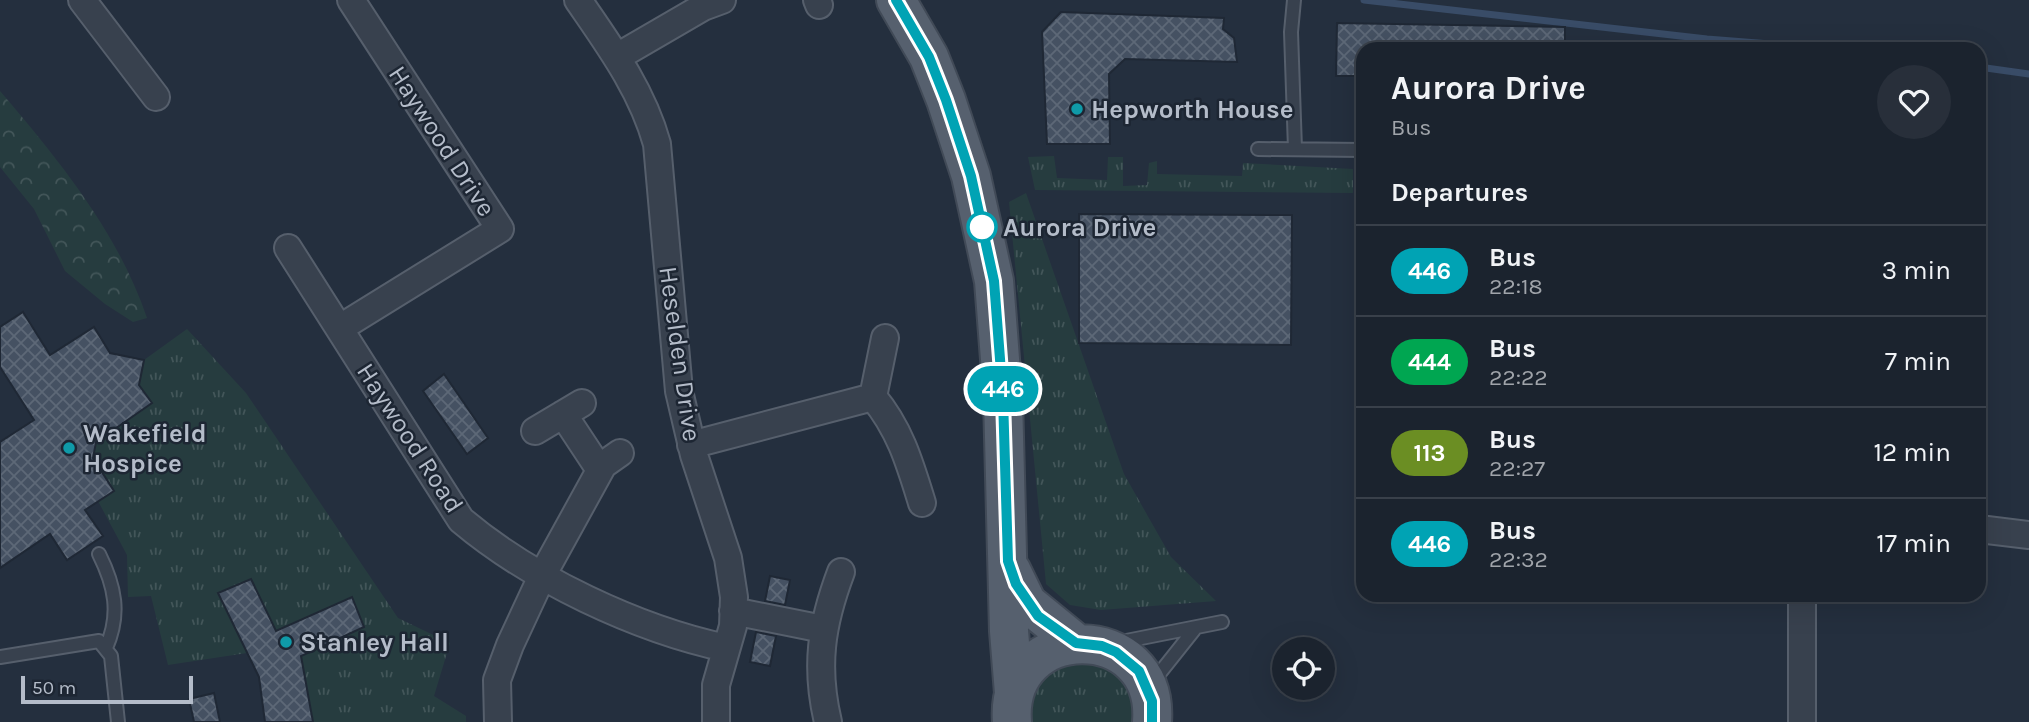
<!DOCTYPE html>
<html lang="en">
<head>
<meta charset="utf-8">
<style>
  :root { --surface:#1b232e; --page:#282f3a; --text:#f1f3f6; --muted:#a0a4aa; --line:#39404a }
  body { margin:0; font-family:Karla,sans-serif; background:var(--page); color:var(--text); height:100vh; display:flex; flex-direction:column; font-size:26px; white-space:nowrap }
  * { box-sizing:border-box; margin:0 }
  p { font-size:23px; color:var(--muted) }
  .icon { flex:none; width:38px; height:38px; fill:none; stroke:currentColor; stroke-width:2; stroke-linecap:round; stroke-linejoin:round }
  .map { position:relative; flex:1; overflow:hidden }
  .sheet { position:absolute; left:1356px; top:42px; width:630px; height:560px; display:flex; flex-direction:column; background:var(--surface); border-radius:21px; box-shadow:0 7px 28px #0002,0 0 0 2px var(--line) }
  .sheet>* { flex:none }
  .badge { padding:0 14px; border-radius:23px; font-size:24px; line-height:46px }
  .fabs { position:absolute; left:1272px; top:637px; display:grid; gap:14px }
  .fabs a { display:grid; place-items:center; width:63px; height:63px; border-radius:50%; background:var(--surface); box-shadow:0 7px 28px #0002,0 0 0 2px var(--line); font-size:35px }
  .scale { position:absolute; left:21px; bottom:18px; width:172px; box-sizing:border-box; padding-left:7px; border:4px solid #b4bcc9; border-top:0; font-size:19px; line-height:24px; white-space:nowrap; color:#b4bcc9; -webkit-text-stroke:5px #1d2633; paint-order:stroke }
  .map>.badge { position:absolute; translate:-50% -50%; box-shadow:0 0 0 4px #fff }
  h2 { padding:0 35px; font-size:26px; line-height:63px }
  .round { display:grid; place-items:center; flex:none; width:74px; height:74px; border-radius:37px; background:var(--page) }
  .summary { display:flex; align-items:center; justify-content:space-between; height:119px; padding:0 35px }
  h1 { font-size:33px; font-weight:700; line-height:52px }
  ul { padding:0; list-style:none }
  li { display:flex; align-items:center; gap:21px; height:91px; padding:0 35px; border-top:2px solid var(--line) }
  li div { flex:1 }
  li b { display:block; font-size:26px }
  li em { font-style:normal }
  li .badge { min-width:77px; font-weight:700; text-align:center }
  .map>svg:first-child { display:block }
  .grass { fill:url(#grass-tufts) }
  .forest { fill:url(#forest-crowns) }
  .lines { fill:none; stroke-linecap:round; stroke-linejoin:round }
  .stream { stroke:#394c67; stroke-width:7 }
  .building { fill:url(#building-cross-hatch); stroke:#1f2835; stroke-width:2 }
  .lane-casing { stroke:#565f6c; stroke-width:16 }
  .street-casing { stroke:#565f6c; stroke-width:30 }
  .primary-casing { stroke:#414a57; stroke-width:42 }
  .lane { stroke:#38414e; stroke-width:12 }
  .street { stroke:#38414e; stroke-width:26 }
  .primary { stroke:#56606e; stroke-width:38 }
  .line-casing { stroke:#fff; stroke-width:16 }
  .line { stroke:#00a3b4; stroke-width:10 }
  .culture-dot { fill:#0f9aa8; stroke:#1d2633; stroke-width:2.5 }
  .stop-dot { fill:#fff; stroke:#00a3b4; stroke-width:3.5 }
  .labels { text-anchor:middle; dominant-baseline:central; stroke-width:5; stroke-linejoin:round; paint-order:stroke }
  .poi-label { font-size:26px; font-weight:bold; fill:#b4bcc9; stroke:#1d2633; text-anchor:start }
  .street-label { font-size:26px; fill:#b4bcc9; stroke:#1d2633 }
  .stop-label { font-size:26px; font-weight:bold; fill:#b4bcc9; stroke:#1d2633; text-anchor:start }
</style>
</head>
<body>
<div class="map">
<svg width="2029" height="722" viewBox="0 0 2029 722">
  <defs>
    <pattern id="grass-tufts" width="24" height="20" patternUnits="userSpaceOnUse" patternTransform="scale(1.75)"><rect width="24" height="20" fill="#263c3f"/><path d="M3 7l-1-3M5 7V3M7 7l1-3M15 17l-1-3M17 17v-4M19 17l1-3" fill="none" stroke="#435659"/></pattern>
    <pattern id="forest-crowns" width="20" height="18" patternUnits="userSpaceOnUse" patternTransform="scale(1.75)"><rect width="20" height="18" fill="#263c3f"/><path d="M2 6a3 3 0 1 1 6 0M12 15a3 3 0 1 1 6 0" fill="none" stroke="#435659"/></pattern>
    <pattern id="building-cross-hatch" width="8" height="8" patternUnits="userSpaceOnUse" patternTransform="scale(1.75)"><rect width="8" height="8" fill="#455162"/><path d="M0 0l8 8M0 8l8-8" fill="none" stroke="#5d6877"/></pattern>
  </defs>
  <rect width="100%" height="100%" fill="#242f3e"/>
  <!-- grass -->
  <path class="grass" d="M1054,156L1057,178L1107,180L1108,157H1123V186L1147,185L1149,163L1157,161V174L1242,176L1243,163L1353,169V193L1035,190L1028,157Z
    M1026,193L1124,474L1171,557L1216,601L1101,610L1070,605L1046,584L1009,202Z
    M187,329L246,393L398,618L450,643L434,696L466,716V722H313L301,656L363,627L352,598L276,631L251,579L218,594L247,653L168,665L151,596L128,597L127,555L98,501L114,490L93,458L96,442L152,403L139,385L144,360Z
    M1062,659L1113,667L1134,695L1135,722H1025L1026,695Z"/>
  <!-- forest -->
  <path class="forest" d="M0,91C58,159 118,232 147,318L133,322L105,304L65,271L34,209L0,167Z"/>
  <g class="lines">
    <!-- stream -->
    <path class="stream" d="M1364,0L1707,39L1836,49
      M1979,67L2029,74"/>
  </g>
  <!-- building -->
  <path class="building" d="M1061,12L1224,18L1223,29L1234,38L1237,62L1125,59L1109,74L1110,144H1047L1042,32Z
    M1337,23L1565,27V49H1363V76H1336Z
    M1079,214L1292,215L1291,345L1079,343Z
    M23,312L50,355L94,327L110,353L144,360L139,385L152,403L96,442L93,458L114,491L85,510L103,536L67,560L50,534L0,568V442L34,420L0,367V327Z
    M444,374L488,438L467,454L423,391Z
    M770,576L790,580L785,605L765,601Z
    M251,579L276,631L352,597L364,627L301,656L313,722H265L259,677L218,593Z
    M756,632L776,636L770,666L750,662Z
    M214,693L220,722H194L189,699Z"/>
  <g class="lines">
    <!-- lane casing -->
    <g class="lane-casing">
      <path id="lane" d="M1294,0L1291,32L1295,149
        M1258,149L1363,150
        M99,554C115,586 121,614 106,648
        M1116,643L1222,622
        M0,657L99,641L111,656L118,722
        M1151,684L1194,630"/>
    </g>
    <!-- street casing -->
    <g class="street-casing">
      <path id="street" d="M82,0L156,97
        M578,0C609,45 642,90 657,144L679,391L694,455L728,558L734,597L733,626L716,685V722
        M817,0L819,5
        M617,57L703,7L722,0
        M288,248L461,520C531,579 637,629 726,648
        M340,328L500,229L351,0
        M873,397C900,429 910,464 922,503
        M563,414L600,470
        M535,431L582,403
        M691,445L873,397L885,338
        M1979,529L2029,535
        M1802,595V722
        M733,611L823,629
        M498,722L497,680L510,645L543,574L603,465L620,453
        M828,722C815,667 821,625 841,572"/>
    </g>
    <!-- primary casing -->
    <g class="primary-casing">
      <path id="primary" d="M896,0L929,57L946,100L971,176L994,281L1003,398L1009,631L1014,693
        M1011,570L1027,603L1076,643
        M1012,722C1004,619 1160,618 1152,722"/>
    </g>
    <!-- lane -->
    <use href="#lane" class="lane"/>
    <!-- street -->
    <use href="#street" class="street"/>
    <!-- primary -->
    <use href="#primary" class="primary"/>
  </g>
  <g class="lines">
    <!-- line casing -->
    <g class="line-casing">
      <path id="line" d="M896,0L929,57L946,100L971,176L994,281L1003,398L1008,561L1016,584L1038,616L1076,643L1102,646L1116,652L1139,671L1152,701V722"/>
    </g>
    <!-- line -->
    <use href="#line" class="line"/>
  </g>
  <!-- markers -->
  <g class="culture-dot">
    <circle cx="1077" cy="109" r="7"/>
    <circle cx="69" cy="448" r="7"/>
    <circle cx="286" cy="642" r="7"/>
  </g>
  <circle class="stop-dot" cx="982" cy="227" r="14"/>
  <g class="labels">
    <!-- poi labels -->
    <g class="poi-label">
      <text x="1091" y="109">Hepworth House</text>
      <text x="83" y="433">Wakefield<tspan x="83" dy="30">Hospice</tspan></text>
      <text x="300" y="642">Stanley Hall</text>
    </g>
    <!-- street labels -->
    <g class="street-label">
      <text transform="translate(442 141) rotate(57)">Haywood Drive</text>
      <text transform="translate(680 354) rotate(82)">Heselden Drive</text>
      <text transform="translate(410 438) rotate(57)">Haywood Road</text>
    </g>
    <!-- stop labels -->
    <g class="stop-label">
      <text x="1003" y="227">Aurora Drive</text>
    </g>
  </g>
</svg>
<div class="fabs">
<a><svg class="icon" aria-label="locate" viewBox="0 0 24 24"><circle cx="12" cy="12" r="6"/><path d="M12 2v4M12 18v4M2 12h4M18 12h4"/></svg></a>
</div>
<div class="scale">50 m</div>
<b class="badge" style="left:1003px;top:389px;background:#00a3b4;color:#fff">446</b>
<section class="sheet">
<div class="summary"><div><h1>Aurora Drive</h1><p>Bus</p></div><a class="round"><svg class="icon" aria-label="heart" viewBox="0 0 24 24"><path d="M12 20l-8-8c-3-5 5-10 8-4 3-6 11-1 8 4z"/></svg></a></div>
<h2>Departures</h2>
<ul>
<li><span class="badge" style="background:#00a3b4;color:#fff">446</span><div><b>Bus</b><p>22:18</p></div><em>3 min</em></li>
<li><span class="badge" style="background:#00a651;color:#fff">444</span><div><b>Bus</b><p>22:22</p></div><em>7 min</em></li>
<li><span class="badge" style="background:#6b8e23;color:#fff">113</span><div><b>Bus</b><p>22:27</p></div><em>12 min</em></li>
<li><span class="badge" style="background:#00a3b4;color:#fff">446</span><div><b>Bus</b><p>22:32</p></div><em>17 min</em></li>
</ul>
</section>
</div>
</body>
</html>
